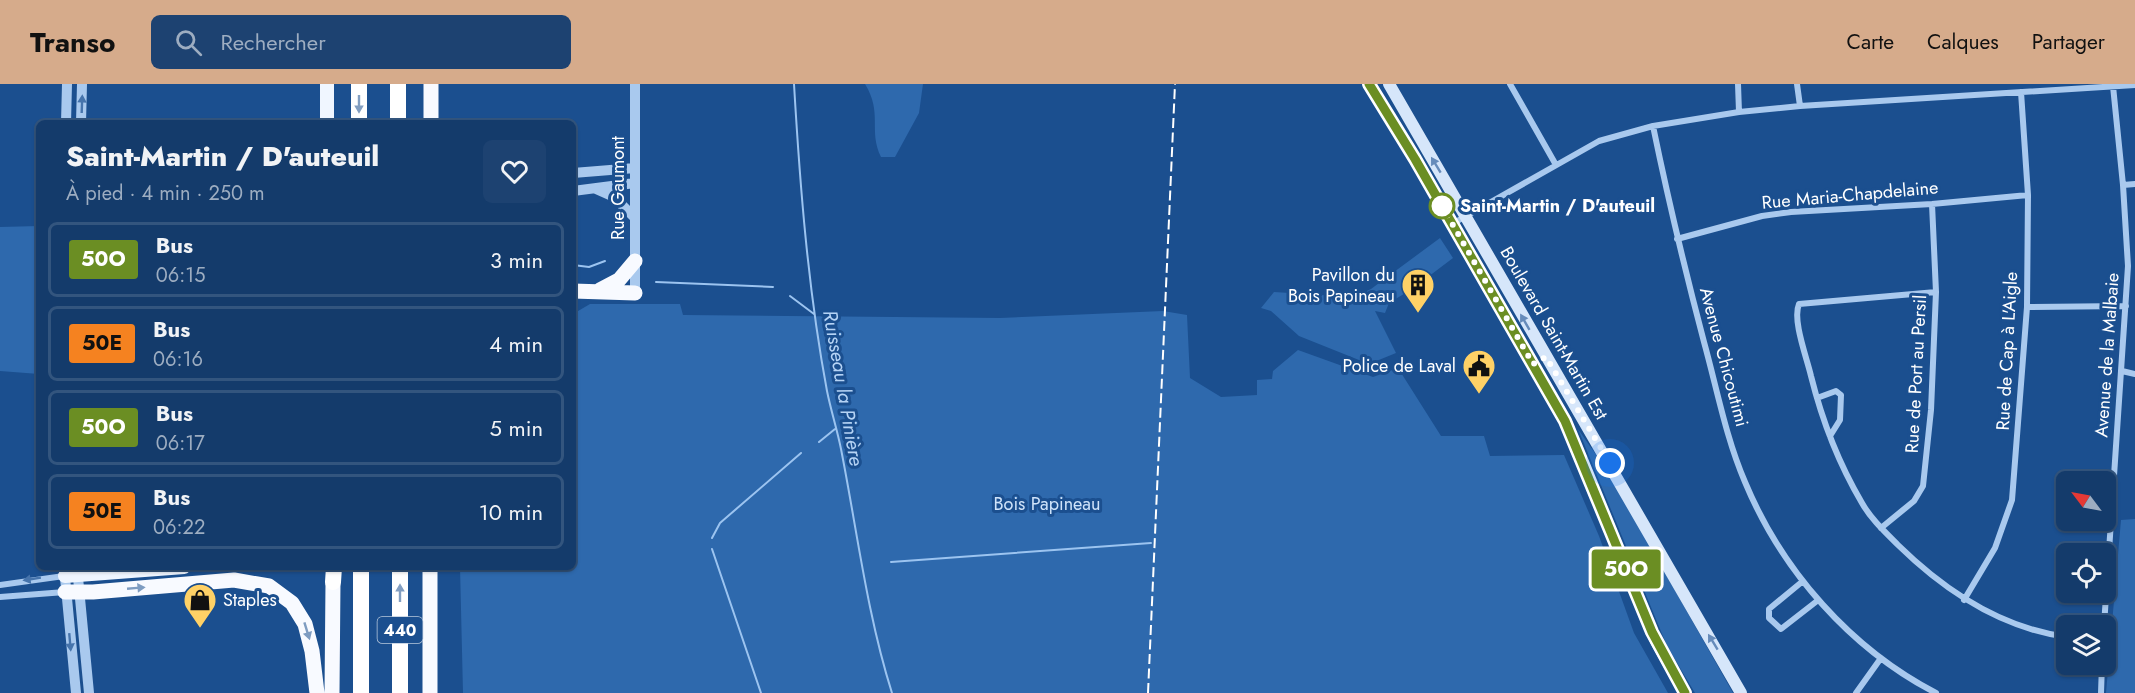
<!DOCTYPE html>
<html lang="fr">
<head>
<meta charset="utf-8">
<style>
  :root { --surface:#143b6b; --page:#1d4271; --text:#f1f3f6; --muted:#9dadc1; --line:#33557e; --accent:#d6ab8b }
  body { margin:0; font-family:Jost,sans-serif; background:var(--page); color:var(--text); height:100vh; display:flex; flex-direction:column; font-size:22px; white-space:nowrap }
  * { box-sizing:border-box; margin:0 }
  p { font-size:20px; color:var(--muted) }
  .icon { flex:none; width:33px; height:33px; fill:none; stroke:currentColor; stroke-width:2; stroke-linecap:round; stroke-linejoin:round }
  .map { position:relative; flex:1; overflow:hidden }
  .details { position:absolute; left:36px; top:36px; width:540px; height:450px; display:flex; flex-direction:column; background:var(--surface); border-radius:9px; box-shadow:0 2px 4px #0004,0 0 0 2px var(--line) }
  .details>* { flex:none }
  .badge { padding:0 12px; border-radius:4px; font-size:21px; line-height:39px }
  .needle { width:39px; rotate:302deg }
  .tools { position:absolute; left:2056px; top:387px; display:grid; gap:12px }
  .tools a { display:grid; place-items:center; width:60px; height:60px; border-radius:9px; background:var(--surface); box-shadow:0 2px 4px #0004,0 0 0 2px var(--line); font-size:30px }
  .you { position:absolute; width:30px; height:30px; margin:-15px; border:4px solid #fff; border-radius:50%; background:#1a73e8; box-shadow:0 0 0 9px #1a73e833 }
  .map>.badge { position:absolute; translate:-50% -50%; box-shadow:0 0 0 3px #fff }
  .round { display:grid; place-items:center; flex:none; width:63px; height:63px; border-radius:9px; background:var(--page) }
  .head { display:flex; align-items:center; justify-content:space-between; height:102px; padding:0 30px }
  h1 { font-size:28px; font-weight:800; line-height:45px }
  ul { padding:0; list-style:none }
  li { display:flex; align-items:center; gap:18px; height:75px; margin:0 12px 9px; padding:0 18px; border:3px solid var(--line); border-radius:9px }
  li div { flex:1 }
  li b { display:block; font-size:22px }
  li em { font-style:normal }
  li .badge { min-width:66px; font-weight:700; text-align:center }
  header { display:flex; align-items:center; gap:36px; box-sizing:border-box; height:84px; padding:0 30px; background:var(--accent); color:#111 }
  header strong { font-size:28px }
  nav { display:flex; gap:33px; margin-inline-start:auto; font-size:21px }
  .search { width:420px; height:54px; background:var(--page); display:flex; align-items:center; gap:15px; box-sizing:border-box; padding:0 21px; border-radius:9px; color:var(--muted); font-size:22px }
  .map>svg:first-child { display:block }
  .green { fill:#2e69ad }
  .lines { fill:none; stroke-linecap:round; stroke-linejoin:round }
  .stream { stroke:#9cc4f0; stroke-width:2 }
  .minor { stroke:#a9c9ee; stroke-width:6 }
  .tertiary { stroke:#a9c9ee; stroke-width:10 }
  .secondary { stroke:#d6e6fa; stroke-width:12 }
  .primary { stroke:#f0f6ff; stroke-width:14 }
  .trunk { stroke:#f8faff; stroke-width:15 }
  .motorway { stroke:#fff; stroke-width:16 }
  .rail { stroke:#fff; stroke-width:2; stroke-dasharray:10 4.5; stroke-linecap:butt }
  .oneway { fill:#4674ac }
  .oneway2 { fill:#829ec1 }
  .oneway3 { fill:#668bba }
  .oneway4 { fill:#7e9cc1 }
  .line-casing { stroke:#fff; stroke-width:14 }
  .line { stroke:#6b8e23; stroke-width:9 }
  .walk { stroke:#fff; stroke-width:6; stroke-dasharray:0 10.8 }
  .stop-dot { fill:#fff; stroke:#6b8e23; stroke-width:3 }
  .labels { text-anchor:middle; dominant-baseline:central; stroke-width:6; stroke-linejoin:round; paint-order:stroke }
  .shield { fill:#1b4f8f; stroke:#bbcadd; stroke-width:1.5 }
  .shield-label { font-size:16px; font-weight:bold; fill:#fff }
  .street-label { font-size:18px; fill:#fff; stroke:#1b4f8f }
  .stop-label { font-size:18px; font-weight:bold; fill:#fff; stroke:#1b4f8f; text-anchor:start }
  .poi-label { font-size:18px; fill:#fff; stroke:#1b4f8f; text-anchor:end }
  .park-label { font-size:18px; fill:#cfe3fa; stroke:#1b4f8f }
  .water-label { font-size:20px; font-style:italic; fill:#b5d3f5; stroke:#1b4f8f }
</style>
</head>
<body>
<header>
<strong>Transo</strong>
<div class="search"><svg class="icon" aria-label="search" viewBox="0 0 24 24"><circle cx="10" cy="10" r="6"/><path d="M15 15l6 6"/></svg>Rechercher</div>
<nav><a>Carte</a><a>Calques</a><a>Partager</a></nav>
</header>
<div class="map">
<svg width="2135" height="609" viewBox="0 0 2135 609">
  <rect width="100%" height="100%" fill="#1b4f8f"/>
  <!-- green -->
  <path class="green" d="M865,0H923L919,29L895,73H881C868,47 883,29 865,0Z
    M39,142V290L0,287V143Z
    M1440,154L1453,174L1412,205L1389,219L1385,229L1375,227L1396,269L1369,280L1299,252L1271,227L1261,224L1274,208L1354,213L1371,205Z
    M590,220H680L683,231L1000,234L1163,227L1187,231L1190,294L1221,313L1257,311V296L1272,295L1273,287L1298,266L1373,293L1398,284L1441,352H1484L1490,372L1564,371L1599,452L1634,549L1668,609H463L460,483H573V230Z
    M1578,345L1608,388L1733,609H1695L1667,562Z
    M2135,435V609H2106L2121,436Z"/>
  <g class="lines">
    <!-- stream -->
    <path class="stream" d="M794,0C800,102 808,206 827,307C831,327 837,345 841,365C857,446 867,530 892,609
      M573,181L589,183L605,177
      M656,198L773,203
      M790,212L814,230
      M819,358L835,345
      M712,454L720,439L801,369
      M712,465L761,609
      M891,478L1151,459"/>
    <!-- minor -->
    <path class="minor" d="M1510,0L1556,81
      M1738,0L1739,28
      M1797,0L1800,22
      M1653,42C1668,115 1685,186 1704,258C1717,305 1726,354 1745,398C1782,487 1851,565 1936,609
      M2123,101L2135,100
      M1452,140L1599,57L1653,42L1739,28L1800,22L2135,1
      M1677,155L1762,132L1791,128L1932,120L2028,111
      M1936,208L1799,220C1792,236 1807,274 1811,292C1822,336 1839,380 1862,419C1871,435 1885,448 1898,461C1945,507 2000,544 2067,553
      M2027,223L2126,222
      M2122,287L2135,290
      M1817,314L1836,307L1841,311L1840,336L1830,352
      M1881,444L1914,417L1923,402L1931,326L1936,208L1932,120
      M1803,497L1769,525V534L1781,545L1817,517
      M0,501L64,492
      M0,513L65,508
      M1964,516L1995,464L2012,416L2027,223L2028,111L2021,8
      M2104,542L2128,182L2123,101L2113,2
      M1856,609L1881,574
      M2101,609L2102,580"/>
    <!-- tertiary -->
    <path class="tertiary" d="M635,0V209
      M66,39L67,0
      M81,39L82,0
      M573,89L635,84
      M596,105L614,113L635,134
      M573,107L635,99
      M64,483L76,609
      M77,483L89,609"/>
    <!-- secondary -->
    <path class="secondary" d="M1369,0L1415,75L1565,337L1656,557L1685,609
      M1389,0L1741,609"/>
    <!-- primary -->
    <path class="primary" d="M327,0V39
      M65,492L184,483"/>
    <!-- trunk -->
    <path class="trunk" d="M431,39V0
      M600,206L619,196L635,177
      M573,207L635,209
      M430,483V609
      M65,508H93L234,496L269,502L292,519L305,540L312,567L317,609
      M332,609L333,498"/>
    <!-- motorway -->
    <path class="motorway" d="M359,0V39
      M398,0V39
      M361,483V609
      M400,483V609
      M333,498L334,483"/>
    <!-- rail -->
    <path class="rail" d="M1148,609L1175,0"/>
  </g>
  <!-- one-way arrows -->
  <defs><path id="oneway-solid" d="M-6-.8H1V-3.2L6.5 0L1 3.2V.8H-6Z" transform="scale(1.5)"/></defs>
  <g class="oneway">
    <use href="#oneway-solid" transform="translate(82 20) rotate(-88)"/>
    <use href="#oneway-solid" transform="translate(32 495) rotate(171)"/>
    <use href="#oneway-solid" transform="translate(70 558) rotate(85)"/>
  </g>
  <g class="oneway2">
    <use href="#oneway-solid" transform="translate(359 20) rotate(90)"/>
    <use href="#oneway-solid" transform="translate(400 509) rotate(-90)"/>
  </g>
  <g class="oneway3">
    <use href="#oneway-solid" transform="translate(1436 81) rotate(-121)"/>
    <use href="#oneway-solid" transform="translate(1525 238) rotate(-120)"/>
    <use href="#oneway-solid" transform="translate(1713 558) rotate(-121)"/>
  </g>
  <g class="oneway4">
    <use href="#oneway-solid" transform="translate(136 504) rotate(-5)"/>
    <use href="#oneway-solid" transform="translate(307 547) rotate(73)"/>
  </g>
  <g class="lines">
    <!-- line casing -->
    <g class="line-casing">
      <path id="line" d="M1369,0L1415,75L1565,337L1652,548L1685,609"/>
    </g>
    <!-- line -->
    <use href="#line" class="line"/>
    <!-- walk -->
    <path class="walk" d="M1442,122L1533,280L1546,273L1610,379"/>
  </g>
  <!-- icons -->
  <defs>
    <g id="building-pin" transform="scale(1.725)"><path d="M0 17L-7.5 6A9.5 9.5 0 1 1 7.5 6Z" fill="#ffd166" stroke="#1b4f8f"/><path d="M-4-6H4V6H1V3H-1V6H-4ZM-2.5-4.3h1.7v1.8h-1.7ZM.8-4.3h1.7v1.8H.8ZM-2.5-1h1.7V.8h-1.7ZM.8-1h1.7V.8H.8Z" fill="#111"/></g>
    <g id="civic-pin" transform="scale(1.725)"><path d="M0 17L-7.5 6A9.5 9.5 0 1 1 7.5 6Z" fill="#ffd166" stroke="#1b4f8f"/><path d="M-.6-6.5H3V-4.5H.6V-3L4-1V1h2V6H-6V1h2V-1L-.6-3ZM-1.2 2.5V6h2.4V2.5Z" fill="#111"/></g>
    <g id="shop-pin" transform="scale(1.725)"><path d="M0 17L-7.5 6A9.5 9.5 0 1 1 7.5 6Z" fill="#ffd166" stroke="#1b4f8f"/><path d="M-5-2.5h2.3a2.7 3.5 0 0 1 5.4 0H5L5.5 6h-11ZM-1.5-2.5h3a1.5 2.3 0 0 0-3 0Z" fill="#111"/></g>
  </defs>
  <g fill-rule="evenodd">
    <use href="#building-pin" x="1418" y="201"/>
    <use href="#civic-pin" x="1479" y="282"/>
    <use href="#shop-pin" x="200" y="516"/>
  </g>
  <!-- markers -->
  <circle class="stop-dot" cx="1442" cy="122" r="12"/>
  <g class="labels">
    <!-- shield labels -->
    <rect class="shield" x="377.5" y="533" width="45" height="26" rx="4.5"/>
    <g class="shield-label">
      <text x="400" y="546">440</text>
    </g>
    <!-- street labels -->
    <g class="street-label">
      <text transform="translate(618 104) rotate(-90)">Rue Gaumont</text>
      <text transform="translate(1850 111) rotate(-5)">Rue Maria-Chapdelaine</text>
      <text transform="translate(1554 249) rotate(60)">Boulevard Saint-Martin Est</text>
      <text transform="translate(2007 267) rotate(-87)">Rue de Cap à L'Aigle</text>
      <text transform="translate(2107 271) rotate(-86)">Avenue de la Malbaie</text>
      <text transform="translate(1724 273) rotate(75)">Avenue Chicoutimi</text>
      <text transform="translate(1916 290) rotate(-87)">Rue de Port au Persil</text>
    </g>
    <!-- stop labels -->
    <g class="stop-label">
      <text x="1460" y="122">Saint-Martin / D'auteuil</text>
    </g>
    <!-- poi labels -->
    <g class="poi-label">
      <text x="1395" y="191">Pavillon du<tspan x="1395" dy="21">Bois Papineau</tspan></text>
      <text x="1456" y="282">Police de Laval</text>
      <text x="223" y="516" text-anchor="start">Staples</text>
    </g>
    <!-- park labels -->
    <g class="park-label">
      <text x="1047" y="420">Bois Papineau</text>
    </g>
    <!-- water labels -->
    <g class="water-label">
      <text transform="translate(843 304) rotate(80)">Ruisseau la Pinière</text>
    </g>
  </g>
</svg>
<div class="tools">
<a><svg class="needle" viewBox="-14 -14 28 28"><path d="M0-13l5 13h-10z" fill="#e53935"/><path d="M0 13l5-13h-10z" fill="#9dadc1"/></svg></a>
<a><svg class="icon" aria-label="locate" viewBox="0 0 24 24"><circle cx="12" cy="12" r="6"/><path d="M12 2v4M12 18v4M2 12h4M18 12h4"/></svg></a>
<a><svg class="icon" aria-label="layers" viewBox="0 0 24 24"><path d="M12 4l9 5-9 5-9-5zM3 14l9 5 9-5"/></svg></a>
</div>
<div class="you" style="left:1610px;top:379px"></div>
<b class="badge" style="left:1626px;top:485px;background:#6b8e23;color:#fff">50O</b>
<section class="details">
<div class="head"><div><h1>Saint-Martin / D'auteuil</h1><p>À pied · 4 min · 250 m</p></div><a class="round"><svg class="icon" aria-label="heart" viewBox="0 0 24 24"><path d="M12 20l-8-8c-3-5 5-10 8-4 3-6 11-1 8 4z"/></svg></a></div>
<ul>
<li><span class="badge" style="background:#6b8e23;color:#fff">50O</span><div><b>Bus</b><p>06:15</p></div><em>3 min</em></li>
<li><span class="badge" style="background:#f58220;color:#111">50E</span><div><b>Bus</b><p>06:16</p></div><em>4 min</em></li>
<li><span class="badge" style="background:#6b8e23;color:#fff">50O</span><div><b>Bus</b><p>06:17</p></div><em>5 min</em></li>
<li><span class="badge" style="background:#f58220;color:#111">50E</span><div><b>Bus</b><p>06:22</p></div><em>10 min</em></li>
</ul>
</section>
</div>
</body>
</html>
